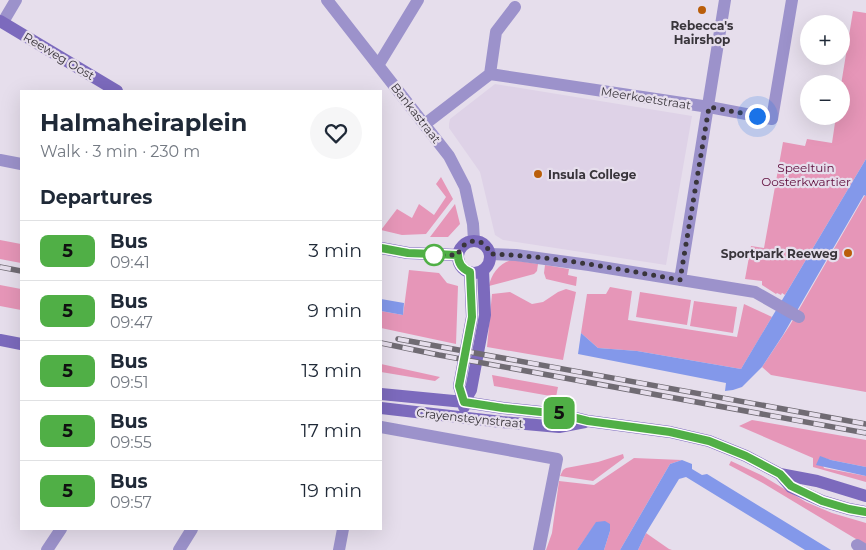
<!DOCTYPE html>
<html lang="en">
<head>
<meta charset="utf-8">
<style>
  :root { --surface:#fff; --page:#f6f6f7; --text:#1f2937; --muted:#747a83; --line:#e0e1e3 }
  body { margin:0; font-family:Montserrat,sans-serif; background:var(--page); color:var(--text); height:100vh; display:flex; flex-direction:column; font-size:19px; white-space:nowrap }
  * { box-sizing:border-box; margin:0 }
  p { font-size:16px; color:var(--muted) }
  .icon { flex:none; width:28px; height:28px; fill:none; stroke:currentColor; stroke-width:2; stroke-linecap:round; stroke-linejoin:round }
  .map { position:relative; flex:1; overflow:hidden }
  .sheet { position:absolute; left:20px; top:90px; width:362px; height:440px; display:flex; flex-direction:column; background:var(--surface); border-radius:0px; box-shadow:0 5px 20px #0002 }
  .sheet>* { flex:none }
  .badge { padding:0 10px; border-radius:8px; font-size:18px; line-height:32px }
  .fabs { position:absolute; left:800px; top:15px; display:grid; gap:10px }
  .fabs a { display:grid; place-items:center; width:50px; height:50px; border-radius:50%; background:var(--surface); box-shadow:0 5px 20px #0002; font-size:25px }
  .you { position:absolute; width:25px; height:25px; margin:-12px; border:4px solid #fff; border-radius:50%; background:#1a73e8; box-shadow:0 0 0 8px #1a73e833 }
  .map>.badge { position:absolute; translate:-50% -50%; box-shadow:0 0 0 2px #fff }
  h2 { padding:0 20px; font-size:19px; line-height:45px }
  .round { display:grid; place-items:center; flex:none; width:52px; height:52px; border-radius:26px; background:var(--page) }
  .head { display:flex; align-items:center; justify-content:space-between; height:85px; padding:0 20px }
  h1 { font-size:24px; font-weight:700; line-height:38px }
  ul { padding:0; list-style:none }
  li { display:flex; align-items:center; gap:15px; height:60px; padding:0 20px; border-top:1px solid var(--line) }
  li div { flex:1 }
  li b { display:block; font-size:19px }
  li em { font-style:normal }
  li .badge { min-width:55px; font-weight:700; text-align:center }
  .map>svg:first-child { display:block }
  .built { fill:#ded2e7 }
  .green { fill:#e696b8 }
  .water { fill:#8398ea }
  .lines { fill:none; stroke-linecap:round; stroke-linejoin:round }
  .street { stroke:#9c92cb; stroke-width:12 }
  .secondary { stroke:#7c6abd; stroke-width:12 }
  .rail-casing { stroke:#706b73; stroke-width:5.5 }
  .rail { stroke:#e6deec; stroke-width:4; stroke-dasharray:11; stroke-linecap:butt }
  .line-casing { stroke:#fff; stroke-width:11 }
  .line { stroke:#50af46; stroke-width:8 }
  .walk { stroke:#39353b; stroke-width:5; stroke-dasharray:0 9 }
  .poi-dot { fill:#ba5e0a; stroke:#e6deec; stroke-width:2 }
  .stop-dot { fill:#fff; stroke:#50af46; stroke-width:2.5 }
  .labels { text-anchor:middle; dominant-baseline:central; stroke-width:4.5; stroke-linejoin:round; paint-order:stroke }
  .poi-label { font-size:12px; font-weight:bold; fill:#39353b; stroke:#e6deec }
  .street-label { font-size:12px; fill:#39353b; stroke:#e6deec }
  .park-label { font-size:12px; fill:#5f0c3b; stroke:#e6deec }
</style>
</head>
<body>
<div class="map">
<svg width="866" height="550" viewBox="0 0 866 550">
  <rect width="100%" height="100%" fill="#e6deec"/>
  <!-- built -->
  <path class="built" d="M495,84L692,116L666,265L503,240L495,235L480,172L449,128V124L450,119Z"/>
  <!-- green -->
  <path class="green" d="M853,11L866,13V159L785,295L782,293L781,295L777,293L776,294L762,285V281L745,279L751,246L764,248L783,142L805,146L807,139L832,143L836,116H841V85Z
    M441,177L453,199L426,234L402,235L381,230L397,209L412,218L419,204L434,215L446,197L436,184Z
    M865,195L866,196V392L771,375L762,367L790,325Z
    M455,204L460,224L448,237H430Z
    M0,240L21,244V263L0,259Z
    M512,260L538,264L537,271L534,274L489,286C491,274 500,262 512,260Z
    M545,265L569,269L568,275L577,277L576,286L546,279L544,273Z
    M409,270L439,273L447,283L458,286L456,344L381,328V311L403,315Z
    M0,285L21,289V310L0,306Z
    M610,287L632,291L628,320L737,337L744,304L772,317L741,369L637,351L598,348L581,333L587,294H606Z
    M566,289L576,292L563,360L487,347L492,294L510,292L532,304L543,302L558,292Z
    M640,292L691,300L687,325L636,317Z
    M694,301L737,307L733,333L690,326Z
    M381,364L440,377L435,381L381,372Z
    M492,375L558,387L556,397L494,386Z
    M752,420L866,440V467L831,460L820,457L824,468L866,476V482L813,467V458L739,426Z
    M623,454L624,458L593,481L560,476L563,470L566,468L598,462Z
    M634,458L682,460L670,464L620,550H604L610,531L596,523L577,550H546L552,533L559,481L594,485Z
    M731,461L761,475L806,502L832,513L866,523V545L761,482L729,465Z
    M646,533L669,549L672,550H638Z"/>
  <!-- water -->
  <path class="water" d="M866,159V196L864,195L783,335L762,367L742,387L733,390L725,391L726,383L578,354L581,333L598,348L637,351L741,369Z
    M381,299L404,303L403,315L381,311Z
    M820,456L831,460L866,467V476L816,465Z
    M682,460L692,464V469L702,475L707,474L831,550H805L686,477L679,479L646,533L638,550H620L670,464Z
    M605,521L610,524V531L604,550H577L596,522Z"/>
  <g class="lines">
    <!-- street -->
    <path class="street" d="M327,0L449,156L465,187L473,224L474,241
      M3,22L16,0
      M379,64L418,0
      M490,74L709,107L772,119L792,0
      M425,124L490,74L496,32L515,7
      M0,160L21,164
      M490,254L516,255L589,265L755,292L799,317
      M680,280L725,0
      M381,427L557,459L539,550
      M857,545L865,550
      M47,550L61,529
      M179,550L192,529
      M339,550L343,529"/>
    <!-- secondary -->
    <path class="secondary" d="M0,21L117,91
      M458 257a16 16 0 1 1 32 0a16 16 0 1 1-32 0Z
      M381,248L408,253L458,255
      M0,340L21,344
      M381,394L464,402L503,408L560,414L588,421L670,432L709,441L746,456L780,474L817,481L866,496
      M464,402L471,390L485,315L483,270
      M464,407V402L459,386L472,317L470,272
      M381,408L502,422L559,427L585,422
      M780,474L791,487L822,501L849,509L866,512"/>
    <!-- rail casing -->
    <g class="rail-casing">
      <path id="rail" d="M0,267L21,271
        M398,339L866,424
        M381,343L439,355L866,433"/>
    </g>
    <!-- rail -->
    <use href="#rail" class="rail"/>
  </g>
  <g class="lines">
    <!-- line casing -->
    <g class="line-casing">
      <path id="line" d="M381,248L408,253L458,255C458,263 462,269 470,272L472,317L459,386L464,402L503,408L560,414L588,421L670,432L709,441L746,456L780,474L791,486L822,501L849,509L866,512"/>
    </g>
    <!-- line -->
    <use href="#line" class="line"/>
    <!-- walk -->
    <path class="walk" d="M434,255H458C463,237 485,236 490,254C554,256 618,269 680,280L709,107L757,116"/>
  </g>
  <!-- markers -->
  <g class="poi-dot">
    <circle cx="702" cy="10" r="5"/>
    <circle cx="538" cy="174" r="5"/>
    <circle cx="848" cy="253" r="5"/>
  </g>
  <circle class="stop-dot" cx="434" cy="255" r="10"/>
  <g class="labels">
    <!-- poi labels -->
    <g class="poi-label">
      <text x="702" y="25">Rebecca's<tspan x="702" dy="14">Hairshop</tspan></text>
      <text x="548" y="174" text-anchor="start">Insula College</text>
      <text x="838" y="253" text-anchor="end">Sportpark Reeweg</text>
    </g>
    <!-- street labels -->
    <g class="street-label">
      <text transform="translate(59 56) rotate(31)">Reeweg Oost</text>
      <text transform="translate(646 98) rotate(9)">Meerkoetstraat</text>
      <text transform="translate(416 113) rotate(52)">Bankastraat</text>
      <text transform="translate(470 418) rotate(6)">Crayensteynstraat</text>
    </g>
    <!-- park labels -->
    <g class="park-label">
      <text x="806" y="167">Speeltuin<tspan x="806" dy="14">Oosterkwartier</tspan></text>
    </g>
  </g>
</svg>
<div class="fabs">
<a>+</a>
<a>−</a>
</div>
<div class="you" style="left:757px;top:116px"></div>
<b class="badge" style="left:559px;top:413px;background:#50af46;color:#111">5</b>
<section class="sheet">
<div class="head"><div><h1>Halmaheiraplein</h1><p>Walk · 3 min · 230 m</p></div><a class="round"><svg class="icon" aria-label="heart" viewBox="0 0 24 24"><path d="M12 20l-8-8c-3-5 5-10 8-4 3-6 11-1 8 4z"/></svg></a></div>
<h2>Departures</h2>
<ul>
<li><span class="badge" style="background:#50af46;color:#111">5</span><div><b>Bus</b><p>09:41</p></div><em>3 min</em></li>
<li><span class="badge" style="background:#50af46;color:#111">5</span><div><b>Bus</b><p>09:47</p></div><em>9 min</em></li>
<li><span class="badge" style="background:#50af46;color:#111">5</span><div><b>Bus</b><p>09:51</p></div><em>13 min</em></li>
<li><span class="badge" style="background:#50af46;color:#111">5</span><div><b>Bus</b><p>09:55</p></div><em>17 min</em></li>
<li><span class="badge" style="background:#50af46;color:#111">5</span><div><b>Bus</b><p>09:57</p></div><em>19 min</em></li>
</ul>
</section>
</div>
</body>
</html>
